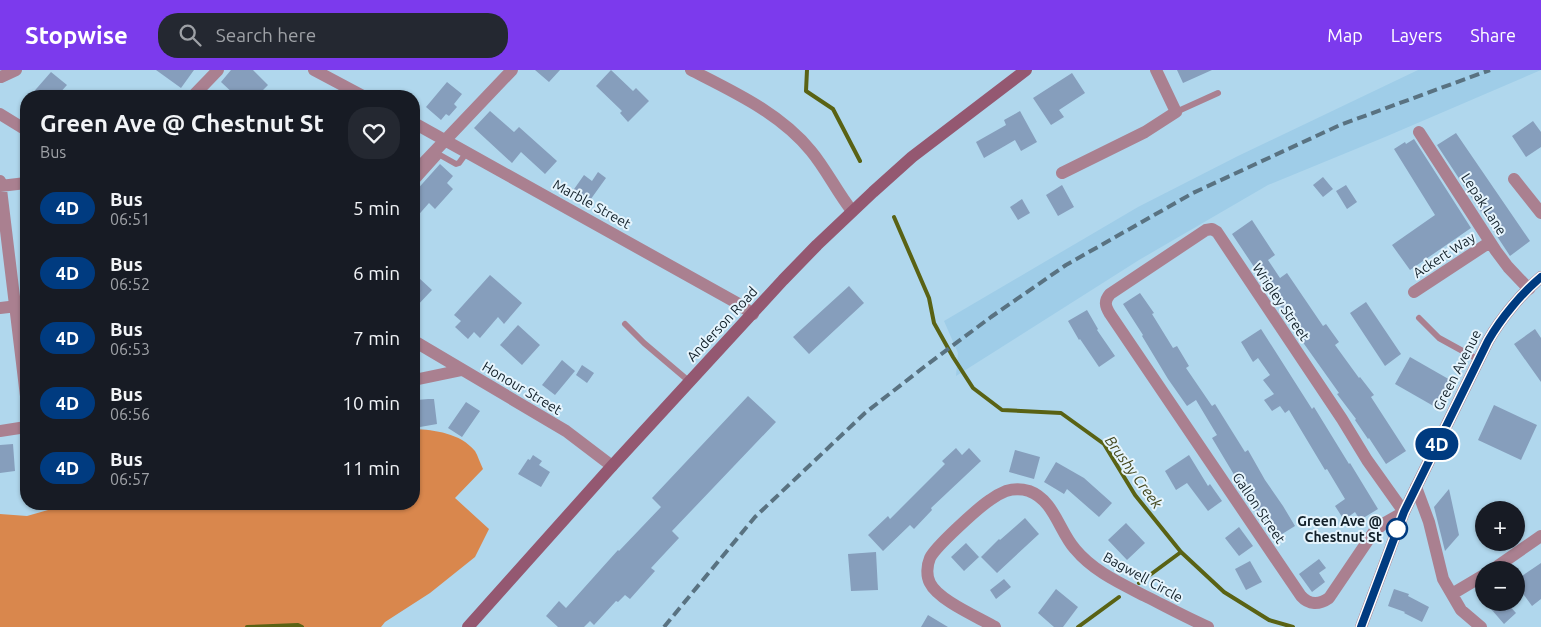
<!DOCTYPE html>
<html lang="en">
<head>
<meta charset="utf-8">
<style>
  :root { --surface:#171b24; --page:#242831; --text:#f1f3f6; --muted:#9ea1a6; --accent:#7c3aed }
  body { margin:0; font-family:Ubuntu,sans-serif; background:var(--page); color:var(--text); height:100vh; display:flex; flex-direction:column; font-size:19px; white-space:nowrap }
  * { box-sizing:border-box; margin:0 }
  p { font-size:16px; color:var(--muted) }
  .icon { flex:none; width:28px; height:28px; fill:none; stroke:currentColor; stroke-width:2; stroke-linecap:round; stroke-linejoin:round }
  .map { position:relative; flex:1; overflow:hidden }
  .panel { position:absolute; left:20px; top:20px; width:400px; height:420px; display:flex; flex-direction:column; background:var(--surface); border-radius:20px; box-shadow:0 1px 4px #0004 }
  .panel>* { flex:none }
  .badge { padding:0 10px; border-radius:16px; font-size:18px; line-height:32px }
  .controls { position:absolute; left:1475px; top:431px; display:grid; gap:10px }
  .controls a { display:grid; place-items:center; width:50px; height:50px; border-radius:50%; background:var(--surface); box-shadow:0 1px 4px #0004; font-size:25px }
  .map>.badge { position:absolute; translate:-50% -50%; box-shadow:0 0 0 2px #fff }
  .round { display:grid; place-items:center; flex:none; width:52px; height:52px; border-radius:20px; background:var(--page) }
  .headline { display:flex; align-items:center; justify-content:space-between; height:85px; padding:0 20px }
  h1 { font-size:24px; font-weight:700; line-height:38px }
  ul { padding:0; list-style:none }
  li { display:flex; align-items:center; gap:15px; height:65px; padding:0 20px }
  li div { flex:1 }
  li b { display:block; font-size:19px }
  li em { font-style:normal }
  li .badge { min-width:55px; font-weight:700; text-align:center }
  header { display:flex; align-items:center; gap:30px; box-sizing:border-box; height:70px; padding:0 25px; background:var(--accent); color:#fff }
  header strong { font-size:24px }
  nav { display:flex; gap:28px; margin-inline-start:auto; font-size:18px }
  .search { width:350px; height:45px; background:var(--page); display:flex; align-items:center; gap:12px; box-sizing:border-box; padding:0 18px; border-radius:20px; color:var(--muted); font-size:19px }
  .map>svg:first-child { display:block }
  .built { fill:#9fcde8 }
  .forest { fill:#d9874d }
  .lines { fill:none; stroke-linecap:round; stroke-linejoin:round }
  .stream { stroke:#596214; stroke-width:4 }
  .building { fill:#869ebc }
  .service { stroke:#aa8090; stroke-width:6 }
  .minor { stroke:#aa8090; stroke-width:12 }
  .tertiary { stroke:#aa8090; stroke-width:12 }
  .secondary { stroke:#945871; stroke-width:12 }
  .rail { stroke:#597281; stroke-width:4; stroke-dasharray:10 5; stroke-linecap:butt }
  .line-casing { stroke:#fff; stroke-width:11 }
  .line { stroke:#003b80; stroke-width:8 }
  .stop-dot { fill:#fff; stroke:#003b80; stroke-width:2.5 }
  .labels { text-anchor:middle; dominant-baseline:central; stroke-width:4; stroke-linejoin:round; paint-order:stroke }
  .street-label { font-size:14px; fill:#122029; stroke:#e5f4fd }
  .stop-label { font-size:14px; font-weight:bold; fill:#122029; stroke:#e5f4fd; text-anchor:end }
  .water-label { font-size:15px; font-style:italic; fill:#42461c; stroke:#e5f4fd }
</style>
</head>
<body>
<header>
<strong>Stopwise</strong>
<div class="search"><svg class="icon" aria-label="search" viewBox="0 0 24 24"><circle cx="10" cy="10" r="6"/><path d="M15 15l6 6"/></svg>Search here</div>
<nav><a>Map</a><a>Layers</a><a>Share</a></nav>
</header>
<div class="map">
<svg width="1541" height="557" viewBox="0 0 1541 557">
  <rect width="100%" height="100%" fill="#b0d7ed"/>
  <!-- built -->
  <path class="built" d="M1418,0H1541L1385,67L1268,115L1139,190L956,306L958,283L944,251L1138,137L1238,86Z"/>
  <!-- forest -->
  <path class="forest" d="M414,359C435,360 460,363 475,381C478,386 480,393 483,399L455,428L489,459L475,487L430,523L385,552L381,557H0V444L27,446L69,434H414Z"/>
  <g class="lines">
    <!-- stream -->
    <path class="stream" d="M807,0L806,21L833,39L860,91
      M894,147L929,228L934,253L953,287L973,318L1002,340L1061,343L1104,374L1135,425L1181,482L1224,522L1269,550L1293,557
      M1139,513L1181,482
      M247,557L298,555L302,557
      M1078,557L1119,527"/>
  </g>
  <!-- building -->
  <path class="building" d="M156,0H194L181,18Z
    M231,0H253L268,15L257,26H236L221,12Z
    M535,0H560L549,12Z
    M611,0L633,21L636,18L649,31L628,52L620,43L622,41L596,16Z
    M1177,0H1212L1183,13Z
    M51,2L67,15L57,26H30Z
    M1072,3L1085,23L1059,40L1064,47L1051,55L1033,28Z
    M447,12L462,24L454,34L457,37L449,46L446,44L441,50L426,37Z
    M490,41L514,62L519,57L557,91L545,104L521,82L512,93L474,58Z
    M1020,41L1037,72L1021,81L1015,70L984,88L976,72L1006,55L1004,50Z
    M1533,51L1541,62V77L1526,87L1512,66Z
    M1456,63L1530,171L1510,186L1437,75Z
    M1414,69L1471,158L1410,200L1392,175L1435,145L1394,79L1405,72L1406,74Z
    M440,94L453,106L447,113L453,119L435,139L429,133L414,150V123Z
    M598,102L606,108L588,133L572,122L584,105L592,111Z
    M1323,107L1333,119L1323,127L1313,115Z
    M1062,115L1074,137L1058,146L1046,125Z
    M1346,115L1357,132L1347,139L1336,121Z
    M1022,129L1030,143L1018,150L1010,137Z
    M1252,150L1275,185L1268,190L1280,208L1287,203L1323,256L1326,254L1339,272L1335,275L1359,308L1360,307L1374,325L1371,327L1406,381L1386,394L1369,368L1368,369L1355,350L1356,349L1337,324L1339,323L1302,271L1303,270L1232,164Z
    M490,205L522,233L504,254L498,247L480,268L474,262L468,269L455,257L461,251L454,245Z
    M419,208L432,220L414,239V214Z
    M849,216L864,233L809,284L793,267Z
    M1140,223L1154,243L1152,244L1173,278L1177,276L1189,296L1186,298L1212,336L1215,334L1245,382L1248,380L1265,410L1283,436L1295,456L1274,469L1259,442L1257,443L1212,368L1217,365L1196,330L1187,336L1168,309L1142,266L1143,265L1123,234Z
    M1366,232L1401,284L1385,296L1350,243Z
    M1087,240L1098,259L1097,260L1115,286L1099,297L1080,269L1079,270L1068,251Z
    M518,255L540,275L522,295L500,275Z
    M1261,259L1312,339L1314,337L1349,394L1350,393L1378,439L1360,450L1355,442L1344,450L1335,436L1345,429L1327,399L1325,400L1289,340L1285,343L1280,336L1272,341L1264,330L1274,324L1263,310L1270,305L1258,288L1253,292L1241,272Z
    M1535,259L1541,268V312L1514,274Z
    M1410,287L1452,311L1437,338L1395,314Z
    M562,290L575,301L555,325L542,315Z
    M582,295L594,303L587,313L576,305Z
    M748,326L776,352L672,461L679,468L651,498L655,501L630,529L625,525L618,532L616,531L594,555L590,551L584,557H558L546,546L559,531L566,538L618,480L619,481L661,437L652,428Z
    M428,329H434L437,354L420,357L417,330Z
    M466,332L480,341L462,367L448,358Z
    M1494,335L1537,355L1521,390L1478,370Z
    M13,374L15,401L0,403V375Z
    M956,378L962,385L969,378L981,391L931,438L932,440L914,459L910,455L883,481L868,465L888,446L890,449L945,394L942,391Z
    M1015,380L1040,387L1034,409L1009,402Z
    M533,385L542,391L539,395L550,402L541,417L518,404L528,389L530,390Z
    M1189,385L1208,416L1210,414L1222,431L1208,441L1187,413L1176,420L1165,401Z
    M1056,392L1084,408L1112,433L1099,447L1067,419L1064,424L1044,412Z
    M1449,419L1459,465L1445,481L1434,437Z
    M1025,448L1039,464L997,503L981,487L999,469L1000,470Z
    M1126,453L1145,473L1127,490L1108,470Z
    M1239,457L1253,476L1239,486L1225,468Z
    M966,473L979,487L964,501L951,487Z
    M876,482L878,520L851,521L848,484Z
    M1319,489L1326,498L1319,503L1325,512L1312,522L1299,504Z
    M1250,491L1262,512L1246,520L1235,499Z
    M1541,493V529L1532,536L1516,514V510Z
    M1004,509L1011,517L996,529L990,520Z
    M1056,519L1078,537L1063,557H1054L1038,543Z
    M1394,519L1409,524L1408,526L1429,537L1422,552L1404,543L1405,542L1388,536Z
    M1485,532H1506L1516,543L1504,554Z
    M928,545L948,557H921Z"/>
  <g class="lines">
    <!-- service -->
    <path class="service" d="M1176,42L1218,23
      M414,114L440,85L456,94L459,93L467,82
      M1419,248L1439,268L1479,290
      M625,254L644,273L690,312"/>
    <!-- minor -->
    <path class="minor" d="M314,0L363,26
      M691,0C734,22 780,43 811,81C826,99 837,122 852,141
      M1,7L16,0
      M193,26L218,0
      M0,44L26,60
      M414,53L737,233L753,244
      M1419,62L1496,181L1508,197L1529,219
      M414,103L512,0
      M1062,103L1145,62L1176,42L1156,0
      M1514,109L1541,143
      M0,111L26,326
      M0,116L26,113
      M1212,159L1217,162L1342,349L1367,390L1404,442L1383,454L1373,463L1329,528C1319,535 1309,535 1301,526L1110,244C1105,236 1104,231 1110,224L1206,160Z
      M1414,222L1490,172
      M0,238L26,235
      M414,271L566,361L612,396
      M414,310L462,300
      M0,361L26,357
      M1416,417L1429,452L1443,509L1461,540L1481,557
      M1492,500L1541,466
      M1452,524L1484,505
      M995,557C978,547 938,530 930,513C926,506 927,495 930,488C935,477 978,438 990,430C994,427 1001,423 1006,421C1013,419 1022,419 1029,421C1054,430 1059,461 1075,479C1094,502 1122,514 1147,527C1167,537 1187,548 1208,557"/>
    <!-- tertiary -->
    <path class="tertiary" d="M1361,557L1404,442L1488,271C1501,248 1522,223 1541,207"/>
    <!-- secondary -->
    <path class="secondary" d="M468,557L612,396L783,210L817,175L873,122L912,87L1026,0"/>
    <!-- rail -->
    <path class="rail" d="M664,557L755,447L865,343L924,297L991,247L1066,195L1193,123L1340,55L1490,0"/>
  </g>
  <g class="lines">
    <!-- line casing -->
    <g class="line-casing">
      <path id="line" d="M1361,557L1404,442L1488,271C1501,248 1522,223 1541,207"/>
    </g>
    <!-- line -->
    <use href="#line" class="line"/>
  </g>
  <!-- markers -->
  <circle class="stop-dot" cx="1397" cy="459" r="10"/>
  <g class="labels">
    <!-- street labels -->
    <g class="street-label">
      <text transform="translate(592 134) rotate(29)">Marble Street</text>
      <text transform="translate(1484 134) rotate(57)">Lepak Lane</text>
      <text transform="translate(1444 185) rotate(-33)">Ackert Way</text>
      <text transform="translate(1281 232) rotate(56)">Wrigley Street</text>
      <text transform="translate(722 254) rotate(-47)">Anderson Road</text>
      <text transform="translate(1457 300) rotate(-63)">Green Avenue</text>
      <text transform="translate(522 318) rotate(31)">Honour Street</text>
      <text transform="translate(1259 438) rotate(56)">Gallon Street</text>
      <text transform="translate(1143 507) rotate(29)">Bagwell Circle</text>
    </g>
    <!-- stop labels -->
    <g class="stop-label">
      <text x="1382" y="451">Green Ave @<tspan x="1382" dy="16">Chestnut St</tspan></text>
    </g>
    <!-- water labels -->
    <g class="water-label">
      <text transform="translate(1134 402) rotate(54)">Brushy Creek</text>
    </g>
  </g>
</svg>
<div class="controls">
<a>+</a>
<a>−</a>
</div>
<b class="badge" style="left:1437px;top:374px;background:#003b80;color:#fff">4D</b>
<section class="panel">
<div class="headline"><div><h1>Green Ave @ Chestnut St</h1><p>Bus</p></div><a class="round"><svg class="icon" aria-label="heart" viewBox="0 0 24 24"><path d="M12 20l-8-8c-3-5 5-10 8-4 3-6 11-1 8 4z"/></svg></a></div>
<ul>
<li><span class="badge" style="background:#003b80;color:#fff">4D</span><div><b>Bus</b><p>06:51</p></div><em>5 min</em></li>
<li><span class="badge" style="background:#003b80;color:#fff">4D</span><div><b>Bus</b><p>06:52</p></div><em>6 min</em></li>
<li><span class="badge" style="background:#003b80;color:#fff">4D</span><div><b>Bus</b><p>06:53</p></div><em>7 min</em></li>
<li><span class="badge" style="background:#003b80;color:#fff">4D</span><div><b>Bus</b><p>06:56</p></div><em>10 min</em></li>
<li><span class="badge" style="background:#003b80;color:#fff">4D</span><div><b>Bus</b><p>06:57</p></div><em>11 min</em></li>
</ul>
</section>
</div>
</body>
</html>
